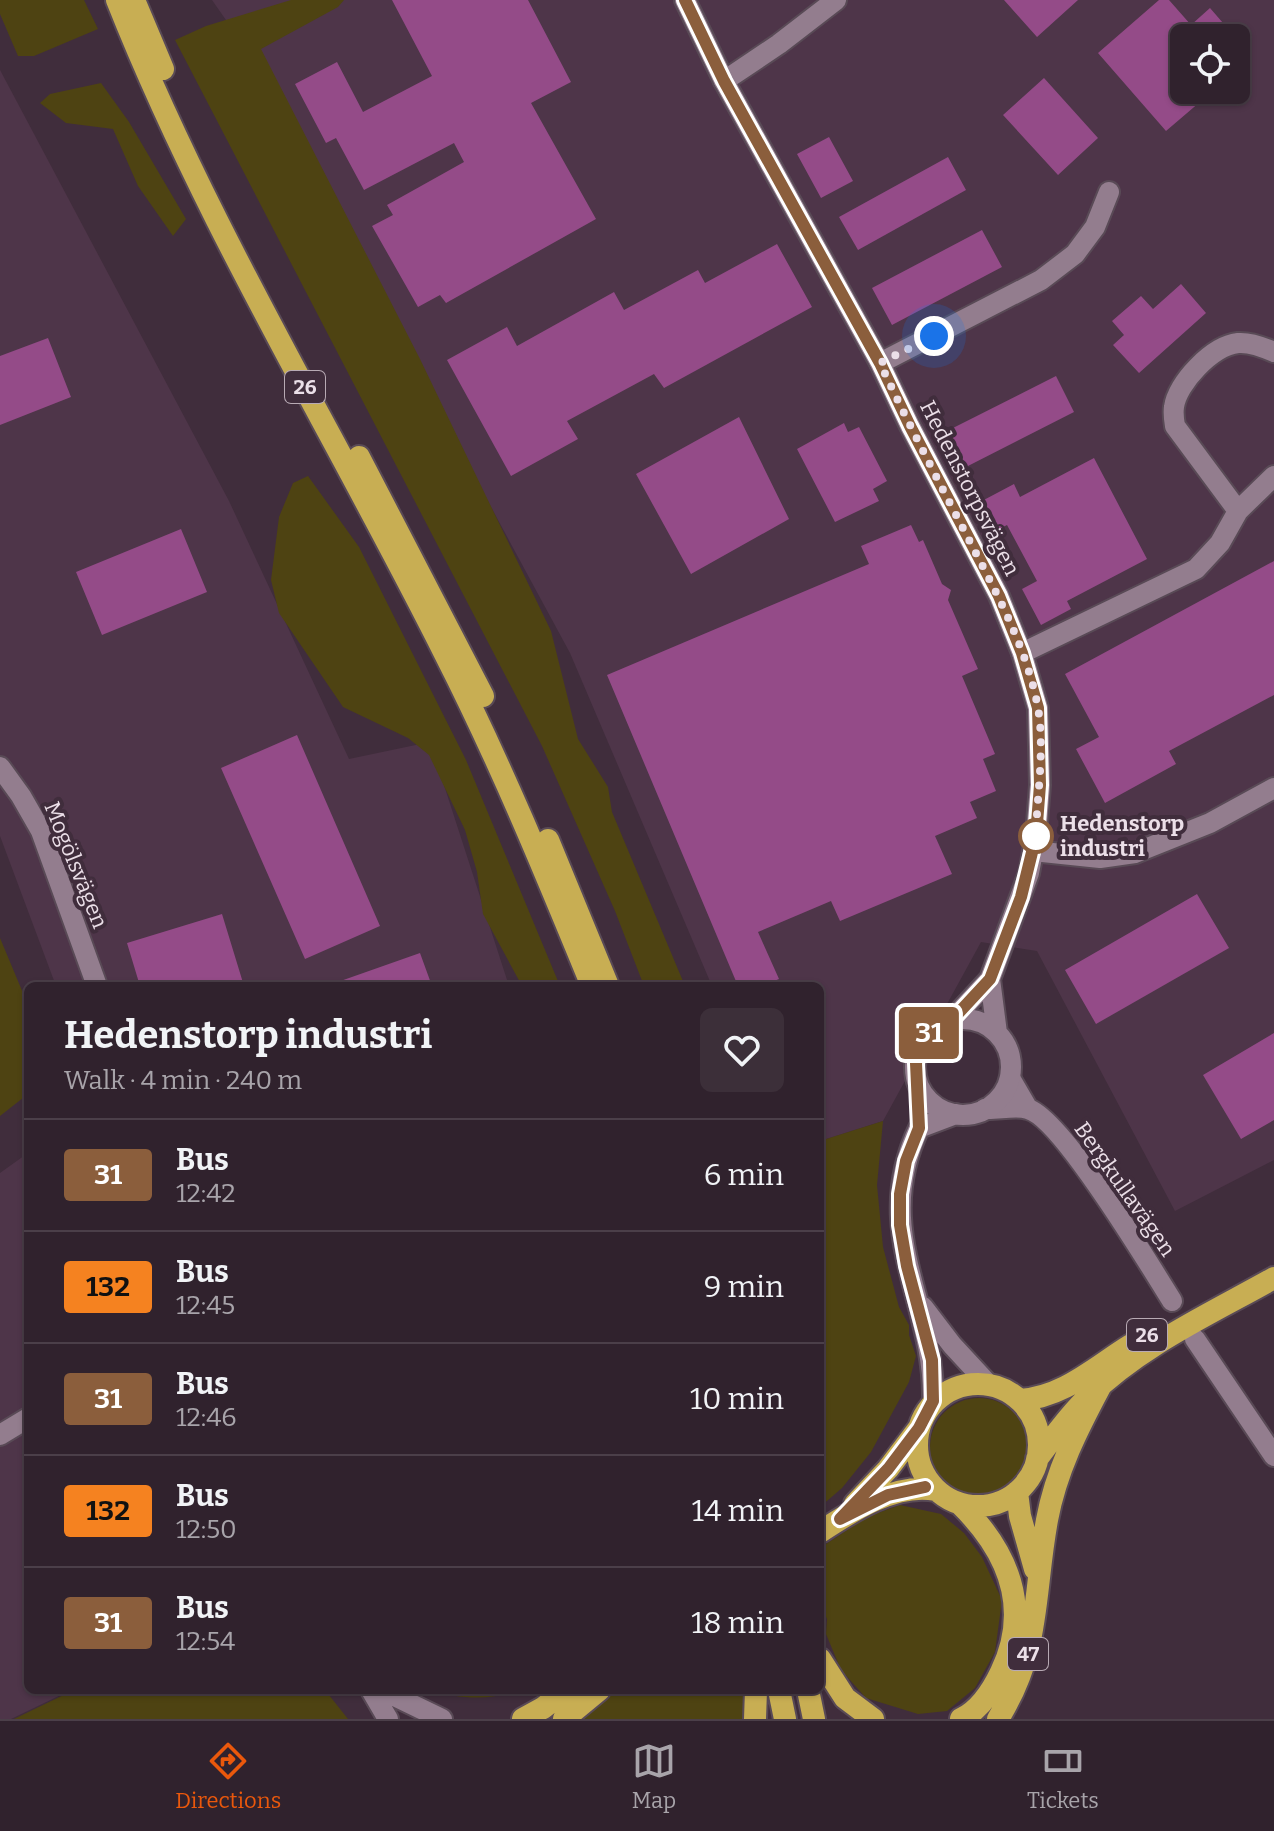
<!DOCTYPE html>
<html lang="en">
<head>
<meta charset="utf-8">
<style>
  :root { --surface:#30222d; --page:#3c2f39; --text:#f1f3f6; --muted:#a8a4aa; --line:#4b3f49; --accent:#ea580c }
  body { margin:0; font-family:Bitter,serif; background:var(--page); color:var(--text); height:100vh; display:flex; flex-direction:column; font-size:30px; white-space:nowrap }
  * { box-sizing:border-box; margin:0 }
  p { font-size:26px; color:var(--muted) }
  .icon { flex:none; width:44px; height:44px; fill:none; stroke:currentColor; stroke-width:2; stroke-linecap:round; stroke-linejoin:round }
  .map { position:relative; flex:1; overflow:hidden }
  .sheet { position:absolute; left:24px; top:982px; width:800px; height:712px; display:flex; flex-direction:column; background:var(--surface); border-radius:12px; box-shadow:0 2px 6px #0004,0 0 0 2px var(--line) }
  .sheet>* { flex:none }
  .badge { padding:0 16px; border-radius:6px; font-size:28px; line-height:52px }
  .controls { position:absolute; left:1170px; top:24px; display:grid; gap:16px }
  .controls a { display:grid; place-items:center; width:80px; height:80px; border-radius:12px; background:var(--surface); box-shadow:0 2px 6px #0004,0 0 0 2px var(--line); font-size:40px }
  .you { position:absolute; width:40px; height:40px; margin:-20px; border:6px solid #fff; border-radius:50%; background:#1a73e8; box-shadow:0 0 0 12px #1a73e833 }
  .map>.badge { position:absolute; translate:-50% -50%; box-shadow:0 0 0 4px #fff }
  .round { display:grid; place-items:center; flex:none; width:84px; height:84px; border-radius:12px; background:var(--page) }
  .summary { display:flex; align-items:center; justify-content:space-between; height:136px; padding:0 40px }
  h1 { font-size:38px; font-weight:700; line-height:60px }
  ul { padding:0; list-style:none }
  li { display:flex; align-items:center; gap:24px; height:112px; padding:0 40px; border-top:2px solid var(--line) }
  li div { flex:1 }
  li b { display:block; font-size:30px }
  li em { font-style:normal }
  li .badge { min-width:88px; font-weight:700; text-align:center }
  .dock { display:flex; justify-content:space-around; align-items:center; height:112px; border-top:2px solid var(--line); background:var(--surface); font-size:22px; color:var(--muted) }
  .dock a { display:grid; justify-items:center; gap:4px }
  .dock .on { color:var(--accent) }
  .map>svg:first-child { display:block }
  .built { fill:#4e3549; fill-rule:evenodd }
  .green { fill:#4e4312 }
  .building { fill:#944b88 }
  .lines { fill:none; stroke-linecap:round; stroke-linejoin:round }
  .minor-casing { stroke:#594a56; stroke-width:24 }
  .tertiary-casing { stroke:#594a56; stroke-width:24 }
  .trunk-casing { stroke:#594a56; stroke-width:26 }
  .minor { stroke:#937d8e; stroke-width:20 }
  .tertiary { stroke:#937d8e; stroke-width:20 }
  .trunk { stroke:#c8ae53; stroke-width:22 }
  .line-casing { stroke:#fff; stroke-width:18 }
  .line { stroke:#8b5e3c; stroke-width:12 }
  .walk { stroke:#ebdfe8; stroke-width:8; stroke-dasharray:0 14.4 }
  .stop-dot { fill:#fff; stroke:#8b5e3c; stroke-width:4 }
  .labels { text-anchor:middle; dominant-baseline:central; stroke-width:8; stroke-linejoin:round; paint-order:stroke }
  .shield { fill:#402d3c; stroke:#b8aab4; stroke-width:2 }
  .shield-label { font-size:20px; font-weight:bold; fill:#ebdfe8 }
  .street-label { font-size:22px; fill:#ebdfe8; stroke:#402d3c }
  .stop-label { font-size:22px; font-weight:bold; fill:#ebdfe8; stroke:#402d3c; text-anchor:start }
</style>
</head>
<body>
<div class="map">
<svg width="1274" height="1719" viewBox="0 0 1274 1719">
  <rect width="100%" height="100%" fill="#402d3c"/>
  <!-- built -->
  <path class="built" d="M212,0H1274V1160L1175,1211L1037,951L981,942L883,1121L820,1141V986H712L570,653L233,30ZM1184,38H1236V90H1184Z
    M0,70L229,501L349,759L430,742L509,986H56L0,836Z
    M28,1153V1690H71L11,1719H0V1173Z"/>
  <!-- green -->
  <path class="green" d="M0,0H84L98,29L34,56H18L0,14Z
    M291,0H344L338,7L261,49L420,359L551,631L578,739L608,787L612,812L685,986H644L615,911L542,746L175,40L206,26Z
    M101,83L129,122L186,219L173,236L138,186L113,129L66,123L40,103L50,94Z
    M308,476L359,547L466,760L560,986H522L483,914L477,872L465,830L429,755L408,738L343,707L279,613L271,580L279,517L293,483Z
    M0,938L28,1005V1094L0,1116Z
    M883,1121L877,1185L883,1247L899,1307L909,1325V1335L916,1356L909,1382L871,1452L842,1488L820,1507V1141Z
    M930 1447a49 49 0 1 1 98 0a49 49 0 1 1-98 0Z
    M900,1505L941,1514L964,1533L982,1557L1002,1600L995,1652L975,1688L947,1711L918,1714L866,1698L841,1670L826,1634L827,1619L820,1604V1548L867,1517Z
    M74,1690H325L348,1719H14Z
    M432,1690H518C495,1701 455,1699 432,1690Z
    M614,1690H748L747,1719H577Z"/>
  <!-- building -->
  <path class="building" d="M392,0H528L571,82L531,103L596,219L446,303L440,295L418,307L372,226L393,215L387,205L464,162L454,143L364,190L336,138L326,143L295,84L337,62L363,112L432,76Z
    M1004,0H1078L1037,37Z
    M1159,0H1169L1191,25L1210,8L1236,38H1184V90H1214L1166,131L1098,53Z
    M1044,78L1098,138L1058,175L1003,115Z
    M829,137L853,181L821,198L797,154Z
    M948,157L966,190L858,250L839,217Z
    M982,230L1002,267L892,325L872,288Z
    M777,244L812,307L664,388L654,374L567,421L578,439L511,476L447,360L507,327L517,346L614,292L624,310L698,270L705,283Z
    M1181,284L1206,313L1139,373L1113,345L1124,335L1112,321L1141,296L1153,309Z
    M48,338L71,397L0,425V356Z
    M1056,376L1074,412L966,467L947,431Z
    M739,417L789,519L691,574L636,474Z
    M844,423L848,432L859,427L887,481L873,489L879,501L835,522L797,449Z
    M1094,458L1147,559L1067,601L1071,609L1041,625L1022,589L1037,581L1007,525L995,531L980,502L1014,484L1020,497Z
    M911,525L919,542L923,540L942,584L951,590L948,600L978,669L962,676L995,754L983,759L996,791L970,802L977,818L935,836L952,874L840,921L831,901L758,932L779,979L762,986H738L607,675L869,564L861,546Z
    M181,529L207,592L102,635L76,572Z
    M1274,561V695L1169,751L1176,764L1105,803L1076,749L1099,737L1065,674Z
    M297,735L380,926L305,959L221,768Z
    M1197,894L1229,948L1096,1024L1065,970Z
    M222,914L244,986H140L127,943Z
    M420,953L432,986H332V984Z
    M1274,1033V1120L1241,1139L1203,1075Z"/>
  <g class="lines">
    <!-- minor casing -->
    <g class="minor-casing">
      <path id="minor" d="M724,81L779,44L836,0
        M880,363L1041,280L1075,254L1095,227L1109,192
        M1238,511L1175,426C1174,420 1173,413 1174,407C1177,383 1212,346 1238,343C1250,342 1263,347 1274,352
        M1022,653L1196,569L1220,543L1238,511L1274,476
        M0,767L21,796L41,831L97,986
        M1033,851L1100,858L1135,853L1210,823L1274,788
        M1010,1078L1028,1109
        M985,1109C997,1110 1016,1105 1028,1109C1061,1118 1151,1267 1172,1301
        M1195,1339L1274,1456
        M0,1435L28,1418
        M371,1690L388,1719
        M382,1690L442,1719"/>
    </g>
    <!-- tertiary casing -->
    <g class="tertiary-casing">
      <path id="tertiary" d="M685,0L724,81L880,363L910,426L999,596L1022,653L1038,708L1040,785L1036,836L1029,873L990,979L951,1021
        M990,979L997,1033
        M915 1067a48 48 0 1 1 96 0a48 48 0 1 1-96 0Z
        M923,1307L952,1345L989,1385
        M933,1401C935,1301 870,1232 919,1128L956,1114"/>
    </g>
    <!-- trunk casing -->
    <g class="trunk-casing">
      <path id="trunk" d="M117,0C207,227 336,436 445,654C500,762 546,874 592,986
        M134,0L163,69
        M359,457L483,696
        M548,840L608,986
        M917 1445a61 61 0 1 1 122 0a61 61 0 1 1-122 0Z
        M1020,1400C1064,1397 1095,1367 1131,1345
        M1037,1459C1053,1438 1068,1416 1088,1397C1141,1345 1210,1314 1274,1278
        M1017,1492L1020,1516L1035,1569
        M855,1504L888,1469L919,1428
        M960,1504C1008,1551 1032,1608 1001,1672C992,1691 980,1710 961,1719
        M820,1532C852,1511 896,1482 936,1490
        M820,1659L845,1698L873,1719
        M779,1690L785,1719
        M808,1690L814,1719
        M523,1719L543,1708L566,1690
        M564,1719L599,1690
        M755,1719L756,1690
        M998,1719C1041,1650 1033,1596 1047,1520C1056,1471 1078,1428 1101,1385"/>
    </g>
    <!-- minor -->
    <use href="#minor" class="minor"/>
    <!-- tertiary -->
    <use href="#tertiary" class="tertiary"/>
    <!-- trunk -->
    <use href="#trunk" class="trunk"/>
  </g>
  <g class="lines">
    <!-- line casing -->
    <g class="line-casing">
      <path id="line" d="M685,0L724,81L880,363L910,426L999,596L1022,653L1038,708L1040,785L1036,836L1021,897L990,979L951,1021L929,1033L920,1047L916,1063L919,1128L906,1161L900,1194V1225L907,1266L932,1360L933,1401L919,1428L888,1469L840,1519L888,1495L925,1487"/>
    </g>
    <!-- line -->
    <use href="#line" class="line"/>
    <!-- walk -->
    <path class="walk" d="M934,336L880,363C908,423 938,480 968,538C996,592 1027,648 1038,708C1045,749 1037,794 1036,836"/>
  </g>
  <!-- markers -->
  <circle class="stop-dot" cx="1036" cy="836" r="16"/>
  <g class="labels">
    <!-- shield labels -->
    <g class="shield">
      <rect x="285" y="371" width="40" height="32" rx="6"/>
      <rect x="1127" y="1319" width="40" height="32" rx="6"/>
      <rect x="1008" y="1638" width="40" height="32" rx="6"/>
    </g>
    <g class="shield-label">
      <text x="305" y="387">26</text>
      <text x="1147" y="1335">26</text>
      <text x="1028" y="1654">47</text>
    </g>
    <!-- street labels -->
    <g class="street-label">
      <text transform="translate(970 488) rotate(63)">Hedenstorpsvägen</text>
      <text transform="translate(76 865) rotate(68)">Mogölsvägen</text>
      <text transform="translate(1125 1189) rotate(55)">Bergkullavägen</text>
    </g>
    <!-- stop labels -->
    <g class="stop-label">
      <text x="1060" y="823">Hedenstorp<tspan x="1060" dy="25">industri</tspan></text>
    </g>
  </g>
</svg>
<div class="controls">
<a><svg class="icon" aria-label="locate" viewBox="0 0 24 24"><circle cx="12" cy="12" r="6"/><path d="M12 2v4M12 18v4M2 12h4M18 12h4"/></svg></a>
</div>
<div class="you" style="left:934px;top:336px"></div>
<b class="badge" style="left:929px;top:1033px;background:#8b5e3c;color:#fff">31</b>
<section class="sheet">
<div class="summary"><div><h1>Hedenstorp industri</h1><p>Walk · 4 min · 240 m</p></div><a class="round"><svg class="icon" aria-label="heart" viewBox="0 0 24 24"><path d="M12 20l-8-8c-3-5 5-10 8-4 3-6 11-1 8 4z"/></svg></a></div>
<ul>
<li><span class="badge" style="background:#8b5e3c;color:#fff">31</span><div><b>Bus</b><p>12:42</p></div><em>6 min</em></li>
<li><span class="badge" style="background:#f58220;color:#111">132</span><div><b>Bus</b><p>12:45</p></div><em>9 min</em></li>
<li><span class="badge" style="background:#8b5e3c;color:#fff">31</span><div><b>Bus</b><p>12:46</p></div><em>10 min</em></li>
<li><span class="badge" style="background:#f58220;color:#111">132</span><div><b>Bus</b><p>12:50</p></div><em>14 min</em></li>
<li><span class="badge" style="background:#8b5e3c;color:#fff">31</span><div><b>Bus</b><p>12:54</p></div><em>18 min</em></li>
</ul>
</section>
</div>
<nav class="dock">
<a class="on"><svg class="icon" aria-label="directions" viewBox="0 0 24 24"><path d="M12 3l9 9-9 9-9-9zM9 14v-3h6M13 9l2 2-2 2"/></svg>Directions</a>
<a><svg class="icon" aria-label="map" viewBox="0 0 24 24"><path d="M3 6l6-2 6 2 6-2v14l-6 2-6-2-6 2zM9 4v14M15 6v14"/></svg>Map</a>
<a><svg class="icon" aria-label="tickets" viewBox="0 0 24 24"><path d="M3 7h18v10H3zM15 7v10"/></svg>Tickets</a>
</nav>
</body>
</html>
